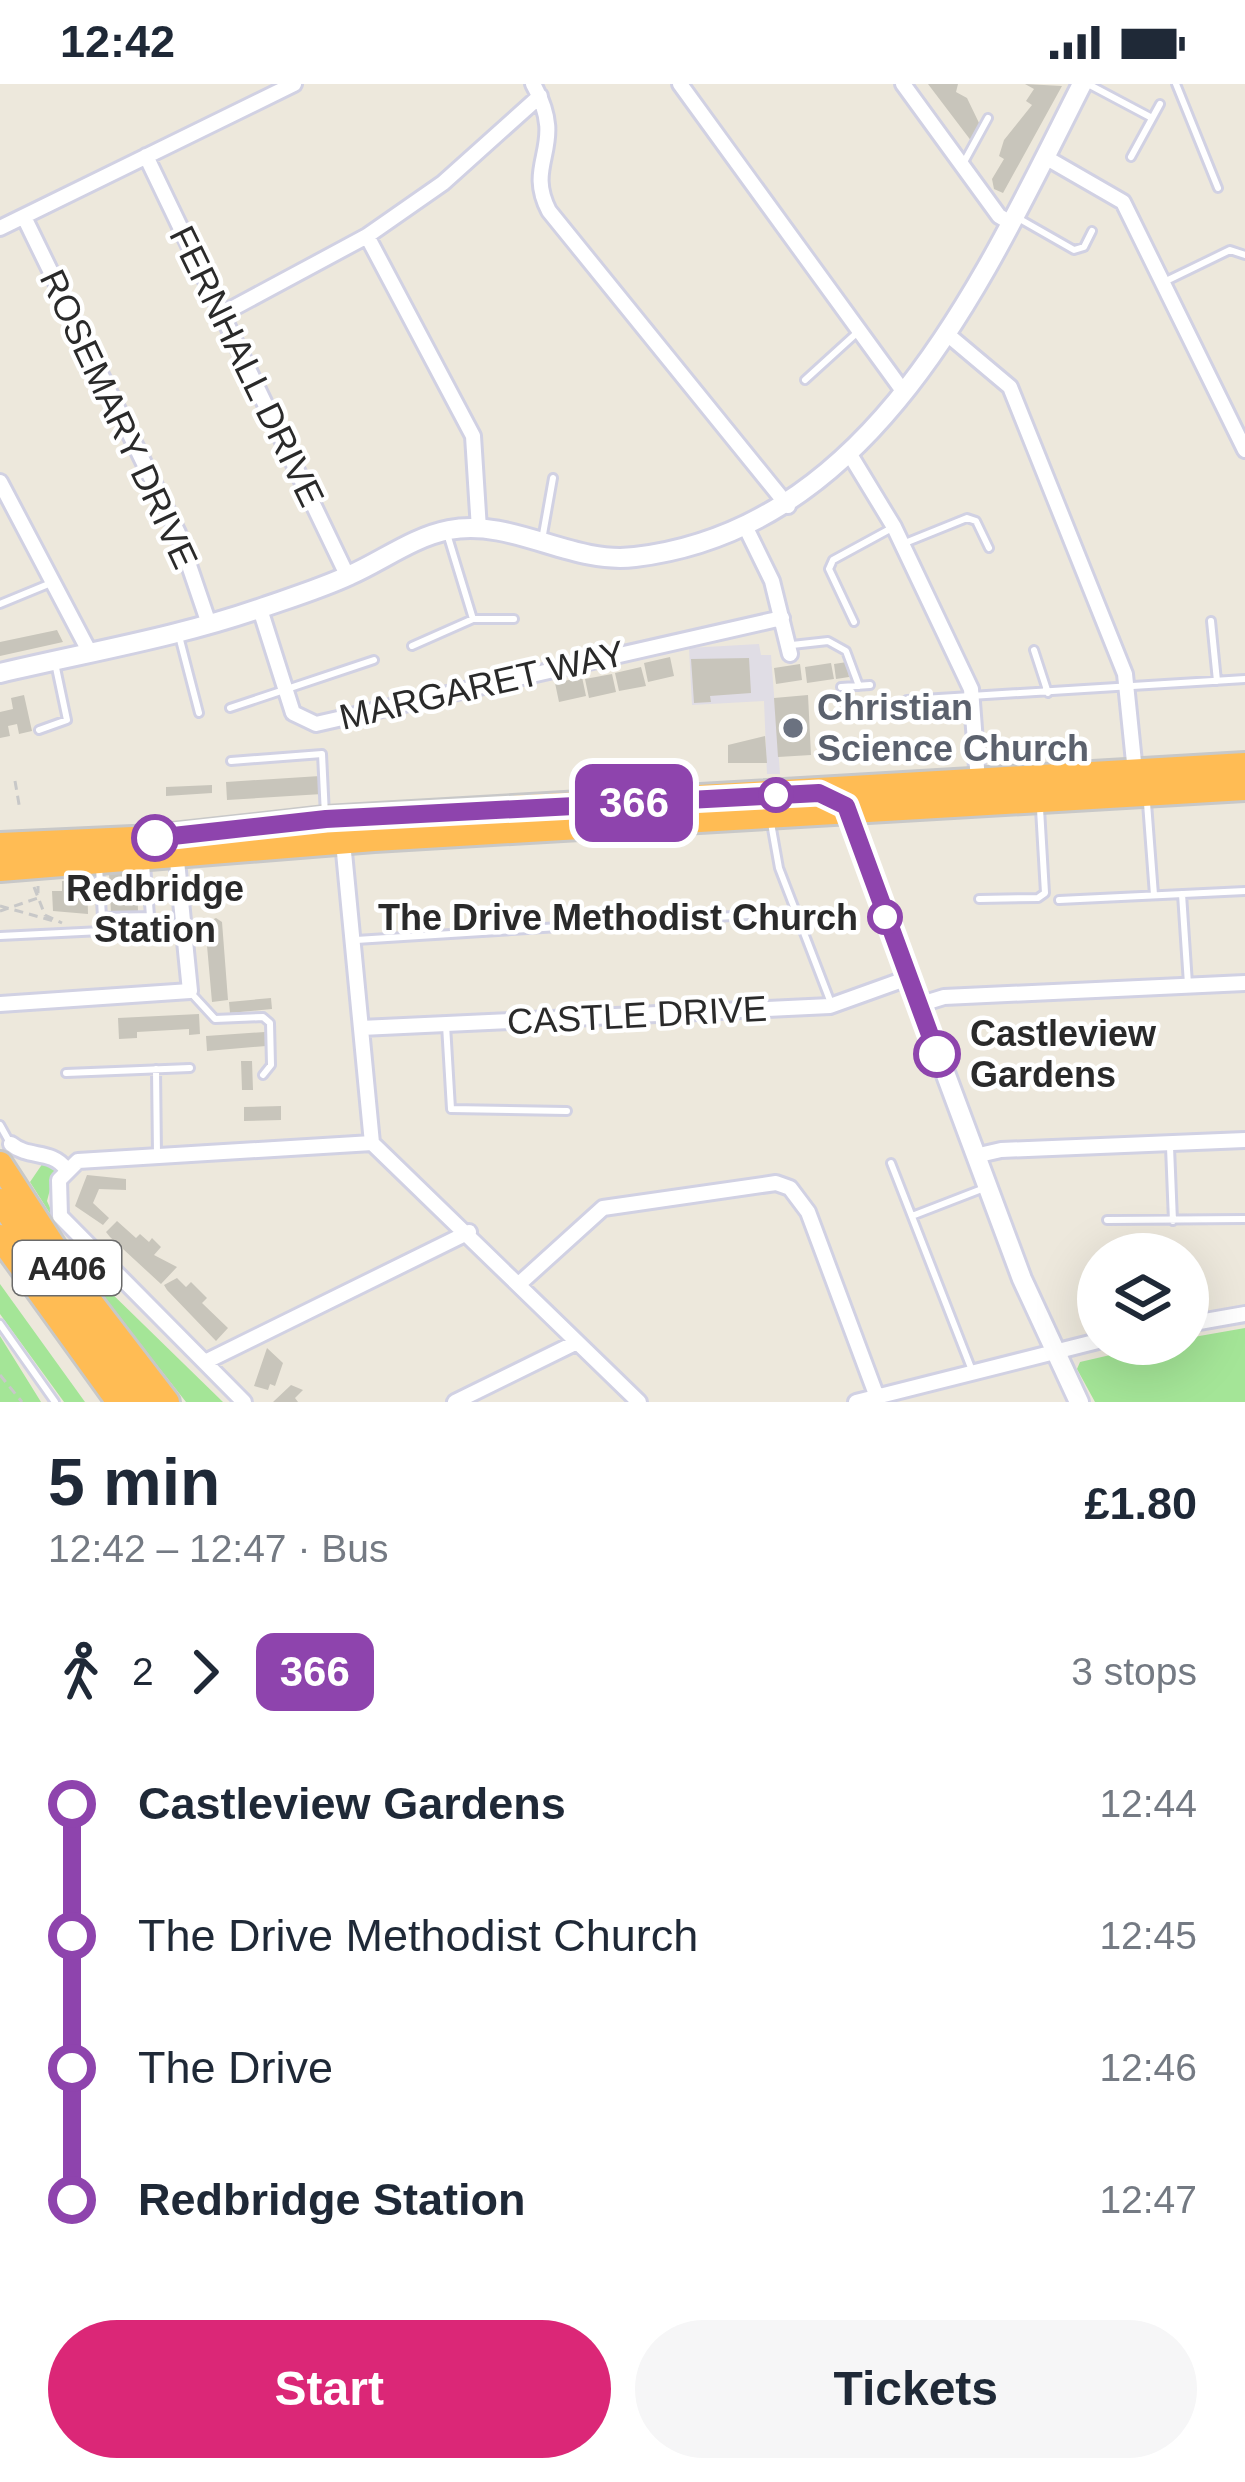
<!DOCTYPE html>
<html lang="en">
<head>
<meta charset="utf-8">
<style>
  :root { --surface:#fff; --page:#f6f6f7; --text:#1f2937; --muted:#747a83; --accent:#db2777 }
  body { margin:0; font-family:Helvetica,sans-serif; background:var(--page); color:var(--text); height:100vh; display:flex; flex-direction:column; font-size:45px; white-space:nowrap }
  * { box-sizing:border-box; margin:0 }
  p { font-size:39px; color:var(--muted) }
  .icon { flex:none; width:66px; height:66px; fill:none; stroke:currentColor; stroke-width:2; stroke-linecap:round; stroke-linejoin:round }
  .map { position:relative; height:1318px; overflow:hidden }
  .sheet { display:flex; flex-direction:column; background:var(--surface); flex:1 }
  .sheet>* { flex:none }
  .badge { padding:0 24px; border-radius:18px; font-size:42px; line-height:78px }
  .controls { position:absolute; left:1077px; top:1149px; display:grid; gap:24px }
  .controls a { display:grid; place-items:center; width:132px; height:132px; border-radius:50%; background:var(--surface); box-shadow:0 12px 48px #0002; font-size:60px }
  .map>.badge { position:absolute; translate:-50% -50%; box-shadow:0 0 0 6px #fff }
  .legs { display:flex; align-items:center; gap:18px; height:132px; padding:0 48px; font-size:39px }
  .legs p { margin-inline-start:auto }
  .head { display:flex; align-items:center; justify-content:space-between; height:204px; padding:0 48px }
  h1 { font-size:66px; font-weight:700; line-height:90px }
  .button { display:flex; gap:24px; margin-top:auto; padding:24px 48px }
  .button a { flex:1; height:138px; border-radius:72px; background:var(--accent); color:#fff; font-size:48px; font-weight:700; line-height:138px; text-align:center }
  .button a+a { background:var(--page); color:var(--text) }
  ul { padding:0 48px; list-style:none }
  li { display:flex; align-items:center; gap:42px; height:132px; font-size:45px }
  li i { display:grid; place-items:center; width:18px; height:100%; margin:0 15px; background:currentColor }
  li i::after { content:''; width:30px; height:30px; margin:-15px; border:9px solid; border-radius:50%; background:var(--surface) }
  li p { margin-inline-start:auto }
  li:first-child i { background:linear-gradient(#0000 50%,currentColor 0) }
  li:last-child i { background:linear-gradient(currentColor 50%,#0000 0) }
  .status { display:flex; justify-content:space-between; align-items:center; height:84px; padding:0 60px; background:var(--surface); direction:ltr }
  .status svg { height:33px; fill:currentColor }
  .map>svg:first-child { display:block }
  .industrial { fill:#e0dde5 }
  .green { fill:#a4e597 }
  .building { fill:#c8c5bb }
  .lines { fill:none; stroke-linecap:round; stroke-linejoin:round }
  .lane-casing { stroke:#d1d1e3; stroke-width:12 }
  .street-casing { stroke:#d1d1e3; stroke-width:20 }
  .secondary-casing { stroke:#d1d1e3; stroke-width:24 }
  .highway-casing { stroke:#c8c8c8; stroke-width:30 }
  .path { stroke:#c8c8c8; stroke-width:3; stroke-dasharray:9 6; stroke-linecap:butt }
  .lane { stroke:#fff; stroke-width:6 }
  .street { stroke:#fff; stroke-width:14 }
  .secondary { stroke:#fff; stroke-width:18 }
  .highway { stroke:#ffbc54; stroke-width:24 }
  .line-1-casing { stroke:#fff; stroke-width:27 }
  .line-1 { stroke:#8e44ad; stroke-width:18 }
  .worship-dot { fill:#6b7280; stroke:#fff; stroke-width:4.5 }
  .stop-1-dot { fill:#fff; stroke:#8e44ad; stroke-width:6 }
  .labels { text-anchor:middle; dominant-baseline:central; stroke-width:9; stroke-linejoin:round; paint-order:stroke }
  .shield { fill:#fff; stroke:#6a6a6a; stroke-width:3 }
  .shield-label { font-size:33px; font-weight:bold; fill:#2a2a2a }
  .street-label { font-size:36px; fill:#2a2a2a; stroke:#fff }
  .worship-label { font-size:36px; font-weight:bold; fill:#5b616d; stroke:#fff; text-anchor:start }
  .stop-label { font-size:36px; font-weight:bold; fill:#2a2a2a; stroke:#fff }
</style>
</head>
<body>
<div class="status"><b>12:42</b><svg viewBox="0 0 49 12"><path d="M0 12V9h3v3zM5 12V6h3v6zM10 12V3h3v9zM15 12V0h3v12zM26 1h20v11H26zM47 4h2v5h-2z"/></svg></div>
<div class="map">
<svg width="1245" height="1318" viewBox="0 0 1245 1318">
  <rect width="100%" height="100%" fill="#ede8dc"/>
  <!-- industrial -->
  <path class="industrial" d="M759,560L761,571H771L780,690H767L764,617L692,621L689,564Z"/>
  <!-- green -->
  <path class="green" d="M45,1076L55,1086L47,1117L58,1142L30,1098Z
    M63,1162L223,1318H186Z
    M0,1200L85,1318H64L0,1230Z
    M1245,1244V1318H1095L1077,1285L1080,1278L1158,1260H1188V1254Z
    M0,1252L41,1318H0Z"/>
  <!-- building -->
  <path class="building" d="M928,0H958L956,8L967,14L980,41L972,58Z
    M1025,0L1062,2L1003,109L994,105L992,95L1004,75L999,72L1004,56L1032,21L1026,17L1034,5Z
    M57,546L63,558L0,572V558Z
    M670,573L674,592L648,598L644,579Z
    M749,574L751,609L710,612L711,618L694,619L691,575Z
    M847,578L849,593L836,595L834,580Z
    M831,579L834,595L807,599L805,583Z
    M800,580L802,596L776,600L774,584Z
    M641,583L646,602L619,607L615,589Z
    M612,590L616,608L589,614L585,595Z
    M582,593L586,612L559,618L555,599Z
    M24,611L32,647L19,650L17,640L8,642L10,652L0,654V628L13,625L11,614Z
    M808,611L811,671L778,673L774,614Z
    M765,652L767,679H728V661Z
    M320,692L322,710L227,716L226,698Z
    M212,701V709L166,712V703Z
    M137,789L138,828L111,829L109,790Z
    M87,796L88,830L53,827L52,807H62V797Z
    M216,834L222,838L228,916L212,918L205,839Z
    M271,914L272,925L230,929L229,918Z
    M199,930L200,950L189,951V945L137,948V954L119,955L118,934Z
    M265,948L266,962L207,967L206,952Z
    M241,977H252L253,1006H242Z
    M281,1022V1036L244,1037V1023Z
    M87,1091L126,1095V1106L99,1105L93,1119L109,1134L103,1141L75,1122Z
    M117,1137L136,1154L140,1150L149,1158L152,1154L161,1163L154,1171L177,1183L161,1200L110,1153L106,1148Z
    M177,1194L186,1203L191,1198L207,1214L202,1219L228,1244L216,1257L167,1206L164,1201Z
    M267,1264L283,1279L275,1302L270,1300L268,1306L254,1302Z
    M291,1301L303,1306L295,1314L298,1318H273Z"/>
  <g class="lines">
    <!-- lane casing -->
    <g class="lane-casing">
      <path id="lane" d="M1088,0L1152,34
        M1176,0L1218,104
        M1131,73L1160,20
        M964,78L988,34
        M1018,134L1074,166L1084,163L1092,147
        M1164,198L1230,166L1245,171
        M805,296L860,246
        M448,453L473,535
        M542,456L553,394
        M905,459L967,434L976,437L989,464
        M0,520L51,499
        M1211,537L1217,597
        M854,538L829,485L833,476L890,445
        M179,552L199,629
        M792,561L828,557L846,567L859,602
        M412,562L473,535H514
        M1034,566L1048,609
        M841,603L870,601
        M907,616L1245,595
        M230,624L374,576
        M39,646L67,636L55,579
        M231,677L322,670L325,731
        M1147,719L1154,811
        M771,739L779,784L831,919
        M99,783L102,833L150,832L146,781
        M1182,810L1188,900
        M979,815L1038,814L1045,809L1040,725
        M1059,816L1245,807
        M0,852L183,843
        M356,856L796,828
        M192,910L215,935L263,933L270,939L271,981L263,991
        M446,941L451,1025L567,1027
        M156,985L157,1071
        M66,989L190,984
        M0,1041L10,1059
        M1170,1063L1173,1137
        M891,1079L973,1289
        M912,1132L987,1103
        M1107,1136L1245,1135
        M0,1240L55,1318"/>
    </g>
    <!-- street casing -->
    <g class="street-casing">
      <path id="street" d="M533,0C569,63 523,77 549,127L788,422
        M680,0L903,307
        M903,0L999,132L1011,139
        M146,72L348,493
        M1045,73L1123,118L1245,366
        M24,133L178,449L209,540
        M0,144L294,0
        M367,152L473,352L479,445
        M222,230L367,152L443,99L540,12
        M947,250L1010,303L1125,590L1135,688
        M849,369L894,443L971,605L978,697
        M0,398L89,567
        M746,444L772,497L790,570
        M260,525L293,629L316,640L782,534
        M343,758L372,1059
        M0,920L190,907L176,767
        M918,921L944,913L1245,899
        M361,944L830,922L908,894
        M11,1060C29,1075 51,1065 66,1085
        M975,1072L1001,1066L1245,1056
        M519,1200L603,1124L776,1099L790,1104L808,1128L877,1313
        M1188,1240L1245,1230
        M205,1278L469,1148
        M244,1318L60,1132L59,1096L78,1077L372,1059L639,1318
        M455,1318L575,1259
        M856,1318L1098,1257"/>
    </g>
    <!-- secondary casing -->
    <g class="secondary-casing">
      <path id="secondary" d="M0,589C88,568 179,553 264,523C293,513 322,504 350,491C382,477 413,453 449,446C513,434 571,481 635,473C876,444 985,191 1082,0
        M845,720L1022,1195L1079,1318"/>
    </g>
    <!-- highway casing -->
    <g class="highway-casing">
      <path id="highway" d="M0,761L155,754L326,735L1245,681
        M0,785L374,755L1245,704
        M0,1080L85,1211L167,1318
        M0,1117L142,1318
        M0,1153L119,1318"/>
    </g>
    <!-- path -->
    <path class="path" d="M15,697L20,726
      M34,803L45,831L62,839
      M0,822L54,837
      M0,827L38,814V802
      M0,1291L22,1318"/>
    <!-- lane -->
    <use href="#lane" class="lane"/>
    <!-- street -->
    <use href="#street" class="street"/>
    <!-- secondary -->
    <use href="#secondary" class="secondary"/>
    <!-- highway -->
    <use href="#highway" class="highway"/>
  </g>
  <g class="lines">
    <!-- line-1 casing -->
    <g class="line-1-casing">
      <path id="line-1" d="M155,754L326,735L819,709L846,722L937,970"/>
    </g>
    <!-- line-1 -->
    <use href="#line-1" class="line-1"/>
  </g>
  <!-- markers -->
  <circle class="worship-dot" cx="793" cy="644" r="12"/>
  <g class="stop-1-dot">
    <circle cx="776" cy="711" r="15"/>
    <circle cx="155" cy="754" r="21"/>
    <circle cx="885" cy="833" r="15"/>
    <circle cx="937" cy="970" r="21"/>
  </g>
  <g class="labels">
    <!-- shield labels -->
    <rect class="shield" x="13" y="1157" width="108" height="54" rx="9"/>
    <g class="shield-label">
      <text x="67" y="1184">A406</text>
    </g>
    <!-- street labels -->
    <g class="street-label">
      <text transform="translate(247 282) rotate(64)">FERNHALL DRIVE</text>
      <text transform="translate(119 335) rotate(65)">ROSEMARY DRIVE</text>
      <text transform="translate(482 601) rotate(-13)">MARGARET WAY</text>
      <text transform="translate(637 931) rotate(-3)">CASTLE DRIVE</text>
    </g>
    <!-- worship labels -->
    <g class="worship-label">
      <text x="817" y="623">Christian<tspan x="817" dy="41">Science Church</tspan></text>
    </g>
    <!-- stop labels -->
    <g class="stop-label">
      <text x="155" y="804">Redbridge<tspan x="155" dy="41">Station</tspan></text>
      <text x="858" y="833" text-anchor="end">The Drive Methodist Church</text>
      <text x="970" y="949" text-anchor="start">Castleview<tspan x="970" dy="41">Gardens</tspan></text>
    </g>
  </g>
</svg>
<div class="controls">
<a><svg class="icon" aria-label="layers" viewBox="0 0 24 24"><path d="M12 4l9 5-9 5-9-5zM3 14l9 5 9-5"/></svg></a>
</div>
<b class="badge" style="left:634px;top:719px;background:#8e44ad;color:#fff">366</b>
</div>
<section class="sheet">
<div class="head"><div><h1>5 min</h1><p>12:42 – 12:47 · Bus</p></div><b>£1.80</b></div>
<div class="legs"><svg class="icon" aria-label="walk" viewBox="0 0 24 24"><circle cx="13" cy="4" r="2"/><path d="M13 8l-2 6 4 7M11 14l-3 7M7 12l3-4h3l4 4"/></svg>2<svg class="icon" aria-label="forward" viewBox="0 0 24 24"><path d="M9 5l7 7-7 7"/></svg><b class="badge" style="background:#8e44ad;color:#fff">366</b><p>3 stops</p></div>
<ul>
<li><i style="color:#8e44ad"></i><b>Castleview Gardens</b><p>12:44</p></li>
<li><i style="color:#8e44ad"></i><span>The Drive Methodist Church</span><p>12:45</p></li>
<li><i style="color:#8e44ad"></i><span>The Drive</span><p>12:46</p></li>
<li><i style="color:#8e44ad"></i><b>Redbridge Station</b><p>12:47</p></li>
</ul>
<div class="button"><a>Start</a><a>Tickets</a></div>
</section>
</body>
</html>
